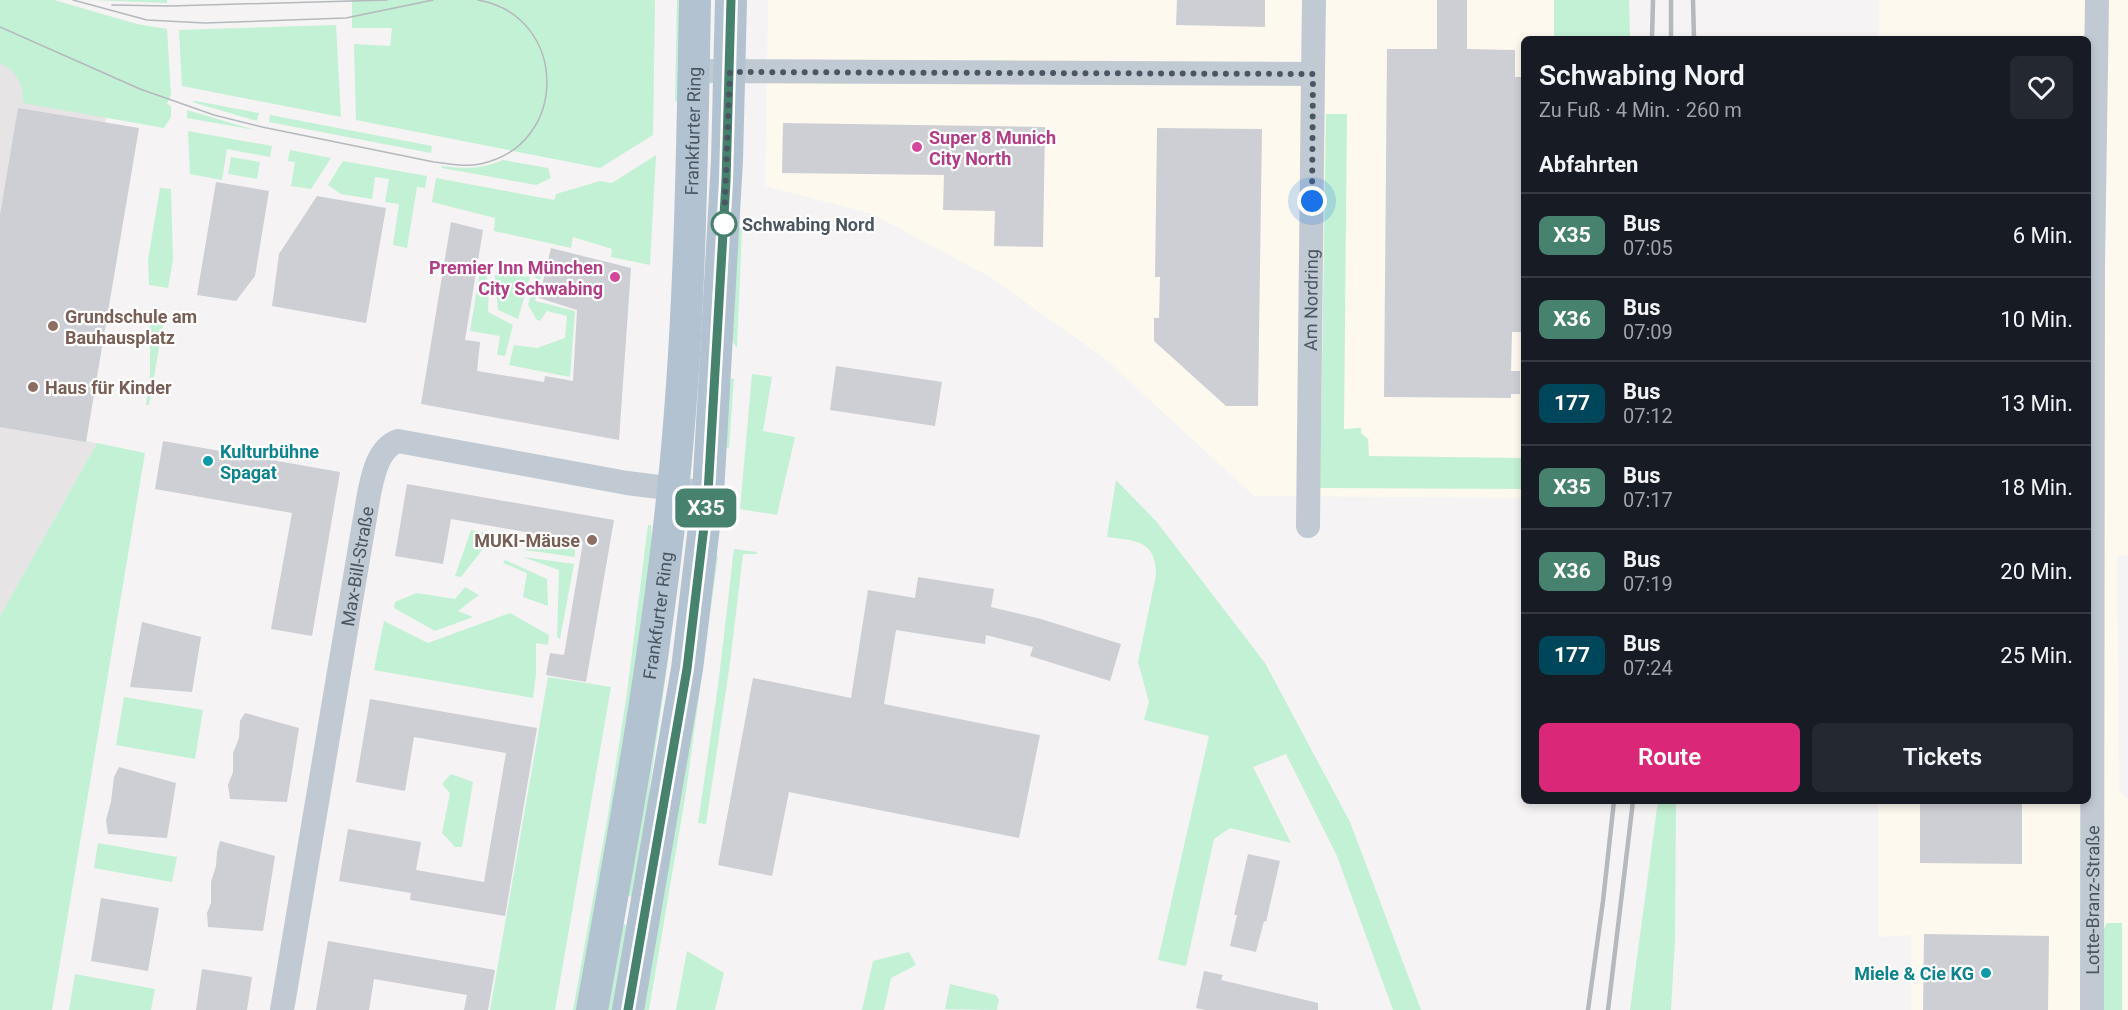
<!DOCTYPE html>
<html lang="de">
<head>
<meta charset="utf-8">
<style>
  :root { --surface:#171b24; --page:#242831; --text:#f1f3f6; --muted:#9ea1a6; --line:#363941; --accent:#db2777 }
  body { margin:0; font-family:Roboto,sans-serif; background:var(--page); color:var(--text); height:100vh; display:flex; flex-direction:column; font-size:22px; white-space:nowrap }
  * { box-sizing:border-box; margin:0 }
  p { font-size:20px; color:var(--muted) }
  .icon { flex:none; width:33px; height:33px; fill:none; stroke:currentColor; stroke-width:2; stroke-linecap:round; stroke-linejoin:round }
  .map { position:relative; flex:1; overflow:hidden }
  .panel { position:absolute; left:1521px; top:36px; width:570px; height:768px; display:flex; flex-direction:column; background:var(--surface); border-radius:9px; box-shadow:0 3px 9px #0003 }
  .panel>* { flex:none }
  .badge { padding:0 12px; border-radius:9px; font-size:21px; line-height:39px }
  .you { position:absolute; width:30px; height:30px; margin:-15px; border:4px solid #fff; border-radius:50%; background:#1a73e8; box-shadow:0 0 0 9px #1a73e833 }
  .map>.badge { position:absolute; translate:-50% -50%; box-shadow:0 0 0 3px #fff }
  h2 { padding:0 18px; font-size:22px; line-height:54px }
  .round { display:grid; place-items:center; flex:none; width:63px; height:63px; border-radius:9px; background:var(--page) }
  .headline { display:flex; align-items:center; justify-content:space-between; height:102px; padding:0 18px }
  h1 { font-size:28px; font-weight:600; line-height:45px }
  .action { display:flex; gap:12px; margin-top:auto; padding:12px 18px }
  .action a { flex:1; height:69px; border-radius:9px; background:var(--accent); color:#fff; font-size:24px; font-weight:600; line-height:69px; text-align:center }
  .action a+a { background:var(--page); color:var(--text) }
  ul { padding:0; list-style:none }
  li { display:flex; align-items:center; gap:18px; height:84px; padding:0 18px; border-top:2px solid var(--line) }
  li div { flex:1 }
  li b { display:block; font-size:22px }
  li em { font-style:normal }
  li .badge { min-width:66px; font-weight:700; text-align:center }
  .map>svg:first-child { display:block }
  .commercial { fill:#fdf9ef }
  .education { fill:#e6e4e5 }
  .green { fill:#c3f1d5 }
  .building { fill:#cdcfd5 }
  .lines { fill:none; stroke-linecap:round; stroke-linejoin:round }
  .minor { stroke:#c1cad2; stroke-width:24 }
  .major { stroke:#b3c2d1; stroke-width:32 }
  .tram { stroke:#b5b8bd; stroke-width:1.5 }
  .rail { stroke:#b5b8bd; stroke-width:4.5 }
  .line-casing { stroke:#fff; stroke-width:14 }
  .line { stroke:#46826e; stroke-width:9 }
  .walk { stroke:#4a5661; stroke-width:6; stroke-dasharray:0 10.8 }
  .hotel-dot { fill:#d1479c; stroke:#fff; stroke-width:2 }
  .stop-dot { fill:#fff; stroke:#46826e; stroke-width:3 }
  .education-dot { fill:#8d6e63; stroke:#fff; stroke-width:2 }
  .culture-dot { fill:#0f9aa8; stroke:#fff; stroke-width:2 }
  .labels { text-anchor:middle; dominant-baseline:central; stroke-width:4.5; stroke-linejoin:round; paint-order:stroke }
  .street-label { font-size:18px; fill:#4a5661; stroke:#fff }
  .hotel-label { font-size:18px; font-weight:bold; fill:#b23c85; stroke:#fff; text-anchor:start }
  .stop-label { font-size:18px; font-weight:bold; fill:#4a5661; stroke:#fff; text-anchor:start }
  .education-label { font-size:18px; font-weight:bold; fill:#785e54; stroke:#fff; text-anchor:start }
  .culture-label { font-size:18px; font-weight:bold; fill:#0d838f; stroke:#fff; text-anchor:start }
</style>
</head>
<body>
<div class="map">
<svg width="2128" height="1010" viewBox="0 0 2128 1010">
  <rect width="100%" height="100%" fill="#f5f3f3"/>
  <!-- commercial -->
  <path class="commercial" d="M768,0H1590L1589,39H1524V498L1254,496L1104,358L990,277L872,214L765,186Z
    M1879,0H2128V555L2117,556L2119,790L2128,799V1010H1911V935L1878,937V801H2088V39H1879Z"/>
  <!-- education -->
  <path class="education" d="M0,47L111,93L105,122L86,441L97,443L0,616Z"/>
  <!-- green -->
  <path class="green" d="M0,0H54L137,24L167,29L171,95L167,104L171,106V117L164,128L23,103C24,84 17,72 0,63Z
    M94,0H167V3Z
    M352,0H655L653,135L600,168L356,120L354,44L390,46L392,28H352Z
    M677,0H683L681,97L675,102Z
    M1554,0H1629L1630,39H1554Z
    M336,25L341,117L182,86L179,30Z
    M196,101L259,113L257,121L192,102Z
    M187,110L255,130L187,118Z
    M1326,114H1347L1344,429L1361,428V433L1368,439L1369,456L1524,458V489L1320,488Z
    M270,115L432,146L431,153L269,122Z
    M188,131L272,146L270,157L227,149L222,180L190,174Z
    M290,150L331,158L311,189L291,186L295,162L288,161Z
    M656,155L650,265L611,257L612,249L573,237L571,248L494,231L495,218L432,202L436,178L554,200L556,194L600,181L612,183Z
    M231,157L260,162L257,179L228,174Z
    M503,160L548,168L551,178L536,185L442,168V166C463,169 484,169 503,160Z
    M343,161L427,176L425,188L417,187L407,248L393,245L399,204L385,202L389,179L375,177L372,199L341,194L328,185Z
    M160,188L171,189L173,260L168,288L149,285L148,260Z
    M737,227L742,228L737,348L731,339Z
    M481,266L484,267L489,286L488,312L513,325L505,356L497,355L500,336L470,331Z
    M505,274L530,277L518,319L498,310L495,275Z
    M536,275L541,277L535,301L575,311L570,377L509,365L514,345L537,348L565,338L567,316L547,311L540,321L537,320L528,305Z
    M150,318L164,320L149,405H146L150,374Z
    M752,374L772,377L763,431L795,437L777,515L740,509Z
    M734,378L729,448H723L729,380Z
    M97,443L145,453L52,1010H0V616Z
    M1116,480L1156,521L1265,663L1350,822L1421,1010H1393L1337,856L1286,754L1253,767L1291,843L1230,828L1214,839L1186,966L1158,960L1209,736L1144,720L1149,702L1138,662L1156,575C1156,539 1135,541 1107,537Z
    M685,517L668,660L650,786L647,833L636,897L627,896Z
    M648,525H651L652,543L625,745L580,1010H573L608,815L627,693Z
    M471,530L516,540L512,544L483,549L461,577L455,576Z
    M526,541L575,548V557L525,550Z
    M734,549L757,552V554H743L730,663L706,824L698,823L718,686Z
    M718,556L686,792L649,1010H643L712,557Z
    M523,557L574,564L560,639L557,637L559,570Z
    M505,560L547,579L548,606L523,597L527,573L503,563Z
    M465,587L479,595L458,611L473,617L435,631L394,608L395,602L417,593L455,599Z
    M510,613L549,635L548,645L536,643V674L533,698L374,670L384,621L428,643Z
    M548,677L611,687L555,1010H490Z
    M124,697L203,710L195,759L116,745Z
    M451,774L473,782L462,847H455L442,833L450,793L442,784Z
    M1658,801H1676L1675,939L1671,1010H1630Z
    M98,843L177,857L172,882L94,868Z
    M2107,923H2122V1010H2101V935Z
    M622,924L631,926L616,1010H606Z
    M687,951L724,973L715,1010H676Z
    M909,952L916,965L891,978L884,1010H862L873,961Z
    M75,974L155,989L151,1010H69Z
    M950,984L996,995L999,1000L997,1010L945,1009Z"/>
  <!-- building -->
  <path class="building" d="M1177,0H1265V27L1176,25Z
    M1437,0H1467V49L1515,50V77H1523L1521,332H1512L1511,371H1520V394H1511V398L1384,397L1387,49H1437Z
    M18,108L139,128L86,442L0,427V215Z
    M783,123L1045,127L1043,247L994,246L995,211L943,210L944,175L782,173Z
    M1157,128L1262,129L1258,406H1226L1154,341V318H1159L1160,277H1155Z
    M216,182L269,191L255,276L236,301L197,295Z
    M317,196L386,208L366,323L272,306L279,254Z
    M451,222L483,230L465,340L480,342L477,371L544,382L545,376L573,381L577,310L539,298L551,248L631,268L619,440L421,404Z
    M836,366L942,382L935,426L830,410Z
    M163,441L340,472L312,636L271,629L292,513L155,489Z
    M407,484L614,520L586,682L546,675L550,653L564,655L583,542L451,519L443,564L395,556Z
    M918,577L994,589L991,607L1041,619L1121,644L1110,681L1030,656L1033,647L986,635L985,644L896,630L884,704L1040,735L1019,838L789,792L772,876L718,865L753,678L851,698L868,590L915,598Z
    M142,622L201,637L192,692L130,687Z
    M370,699L537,728L505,916L410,900L411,893L339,881L348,829L421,842L416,870L484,882L506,753L414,737L405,791L356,782Z
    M245,713L299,728L287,802L230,799L228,785L233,772V753L239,738L240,721Z
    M119,767L176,783L167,838L108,834L106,820L111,802L114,777Z
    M1920,801H2022V864L1920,863Z
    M220,841L275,856L263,931L208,927L207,913L211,903V882L216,866L217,852Z
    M1248,854L1280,861L1266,922L1264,921L1256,952L1230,946L1237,915H1234Z
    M101,898L159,908L148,971L91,961Z
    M1924,934L2049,936L2048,1010H1923Z
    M328,941L495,970L488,1010H464L467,995L374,979L369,1010H316Z
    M202,969L252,977L247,1010H196Z
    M1204,971L1223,975L1221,980L1318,1003V1010H1205L1196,1008Z"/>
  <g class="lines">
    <!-- minor -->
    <g class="minor">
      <path d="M694,71L1313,74L1314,0"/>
      <path id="s1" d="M1308,526L1313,74"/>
      <path id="s2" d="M282,1010L369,494C373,475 378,448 398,441L627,483L708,493"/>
      <path id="s3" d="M2092,1010L2093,265L2097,0"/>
    </g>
    <!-- major -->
    <g class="major">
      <path id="s4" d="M592,1010C623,837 655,665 673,490C690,327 692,163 695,0"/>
      <path d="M628,1010L687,669L708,493L727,160L731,0"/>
    </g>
    <!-- tram -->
    <path class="tram" d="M73,0L147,20L205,23L346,18L433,0
      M112,5L170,6L387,0
      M0,27L140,89L214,115L262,127L434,162C449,164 465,167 480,164C570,146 569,16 478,0"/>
    <!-- rail -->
    <path class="rail" d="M1671,0V39
      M1693,0L1694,39
      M1652,39L1653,0
      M1588,1010L1603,901L1614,801
      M1608,1010L1633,801"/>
  </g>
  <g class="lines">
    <!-- line casing -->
    <g class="line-casing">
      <path id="line" d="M628,1010L687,669L708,493L726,181L731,0"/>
    </g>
    <!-- line -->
    <use href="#line" class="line"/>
    <!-- walk -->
    <path class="walk" d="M724,224L730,72L1313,74L1312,201"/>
  </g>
  <!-- markers -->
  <g class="hotel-dot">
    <circle cx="917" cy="147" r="6"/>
    <circle cx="615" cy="277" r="6"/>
  </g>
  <circle class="stop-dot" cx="724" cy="224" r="12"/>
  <g class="education-dot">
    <circle cx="53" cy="326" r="6"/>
    <circle cx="33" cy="387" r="6"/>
    <circle cx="592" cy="540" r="6"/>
  </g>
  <g class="culture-dot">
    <circle cx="208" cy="461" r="6"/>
    <circle cx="1986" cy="973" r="6"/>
  </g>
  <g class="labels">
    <!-- street labels -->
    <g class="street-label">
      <text stroke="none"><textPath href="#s4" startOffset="886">Frankfurter Ring</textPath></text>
      <text stroke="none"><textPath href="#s1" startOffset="226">Am Nordring</textPath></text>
      <text stroke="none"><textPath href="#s2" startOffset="450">Max-Bill-Straße</textPath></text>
      <text stroke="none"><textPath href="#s4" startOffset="400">Frankfurter Ring</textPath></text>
      <text stroke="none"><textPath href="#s3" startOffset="110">Lotte-Branz-Straße</textPath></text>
    </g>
    <!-- hotel labels -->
    <g class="hotel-label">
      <text x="929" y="137">Super 8 Munich<tspan x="929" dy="21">City North</tspan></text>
      <text x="603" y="267" text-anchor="end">Premier Inn München<tspan x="603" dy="21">City Schwabing</tspan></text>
    </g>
    <!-- stop labels -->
    <g class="stop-label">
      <text x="742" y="224">Schwabing Nord</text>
    </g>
    <!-- education labels -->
    <g class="education-label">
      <text x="65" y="316">Grundschule am<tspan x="65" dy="21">Bauhausplatz</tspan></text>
      <text x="45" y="387">Haus für Kinder</text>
      <text x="580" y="540" text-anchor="end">MUKI-Mäuse</text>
    </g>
    <!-- culture labels -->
    <g class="culture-label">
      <text x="220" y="451">Kulturbühne<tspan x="220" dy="21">Spagat</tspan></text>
      <text x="1974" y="973" text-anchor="end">Miele &amp; Cie KG</text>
    </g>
  </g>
</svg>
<div class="you" style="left:1312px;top:201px"></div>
<b class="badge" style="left:706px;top:508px;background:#46826e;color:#fff">X35</b>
<section class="panel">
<div class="headline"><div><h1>Schwabing Nord</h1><p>Zu Fuß · 4 Min. · 260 m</p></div><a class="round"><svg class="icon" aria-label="heart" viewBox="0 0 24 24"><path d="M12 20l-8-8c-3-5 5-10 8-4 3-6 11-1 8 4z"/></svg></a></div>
<h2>Abfahrten</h2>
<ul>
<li><span class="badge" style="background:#46826e;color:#fff">X35</span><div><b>Bus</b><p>07:05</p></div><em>6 Min.</em></li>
<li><span class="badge" style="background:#46826e;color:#fff">X36</span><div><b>Bus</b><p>07:09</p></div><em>10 Min.</em></li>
<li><span class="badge" style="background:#00465a;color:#fff">177</span><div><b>Bus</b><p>07:12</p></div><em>13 Min.</em></li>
<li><span class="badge" style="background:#46826e;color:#fff">X35</span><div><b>Bus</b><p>07:17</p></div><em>18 Min.</em></li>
<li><span class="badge" style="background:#46826e;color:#fff">X36</span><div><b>Bus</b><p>07:19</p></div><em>20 Min.</em></li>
<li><span class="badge" style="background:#00465a;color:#fff">177</span><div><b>Bus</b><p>07:24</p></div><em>25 Min.</em></li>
</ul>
<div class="action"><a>Route</a><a>Tickets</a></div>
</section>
</div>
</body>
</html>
